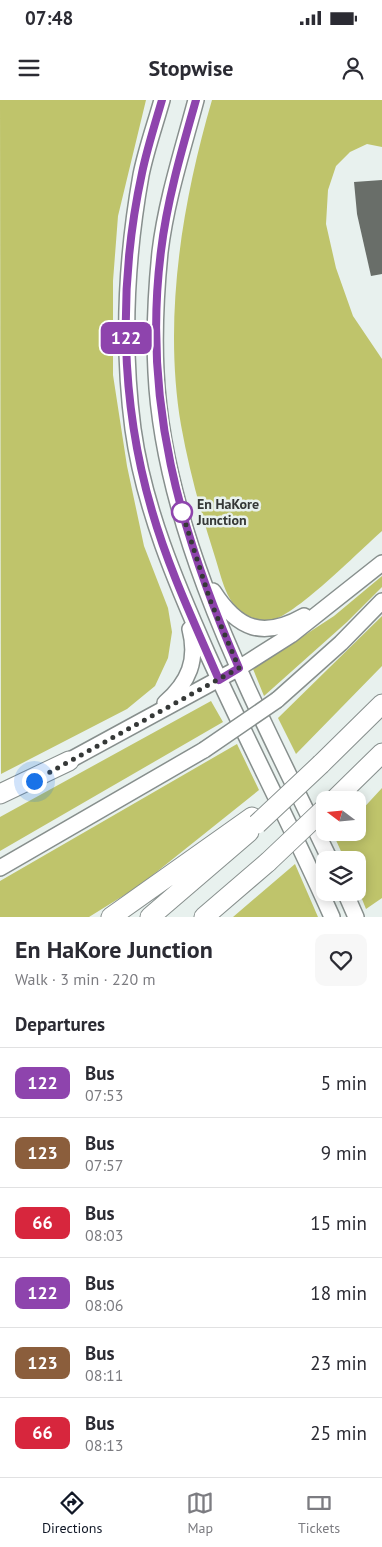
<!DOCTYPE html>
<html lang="en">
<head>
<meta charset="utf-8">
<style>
  :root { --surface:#fff; --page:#f7f7f7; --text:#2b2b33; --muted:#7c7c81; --line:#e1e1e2; --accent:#111827 }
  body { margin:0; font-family:"PT Sans",sans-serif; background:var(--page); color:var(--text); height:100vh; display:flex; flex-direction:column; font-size:19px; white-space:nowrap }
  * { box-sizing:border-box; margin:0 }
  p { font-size:16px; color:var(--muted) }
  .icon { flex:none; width:28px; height:28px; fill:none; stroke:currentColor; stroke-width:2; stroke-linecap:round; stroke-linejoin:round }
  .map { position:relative; height:817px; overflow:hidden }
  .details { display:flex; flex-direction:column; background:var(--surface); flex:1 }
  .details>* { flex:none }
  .badge { padding:0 10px; border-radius:8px; font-size:18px; line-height:32px }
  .needle { width:32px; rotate:286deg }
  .controls { position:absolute; left:316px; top:691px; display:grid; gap:10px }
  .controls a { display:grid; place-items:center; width:50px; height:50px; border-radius:10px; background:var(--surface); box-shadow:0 2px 12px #0003; font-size:25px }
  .you { position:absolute; width:25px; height:25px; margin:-12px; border:4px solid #fff; border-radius:50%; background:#1a73e8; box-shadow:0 0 0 8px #1a73e833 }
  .map>.badge { position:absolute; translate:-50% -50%; box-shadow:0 0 0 2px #fff }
  h2 { padding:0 15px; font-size:19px; line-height:45px }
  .round { display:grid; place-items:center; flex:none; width:52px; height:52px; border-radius:10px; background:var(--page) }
  .head { display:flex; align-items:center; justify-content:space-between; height:85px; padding:0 15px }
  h1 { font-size:24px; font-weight:700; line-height:38px }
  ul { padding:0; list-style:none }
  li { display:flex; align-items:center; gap:15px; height:70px; padding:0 15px; border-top:1px solid var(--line) }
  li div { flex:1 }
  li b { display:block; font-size:19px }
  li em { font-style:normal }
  li .badge { min-width:55px; font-weight:700; text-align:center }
  .status { display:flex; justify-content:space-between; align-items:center; height:35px; padding:0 25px; background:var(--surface); direction:ltr }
  .status svg { height:14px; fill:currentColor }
  header { display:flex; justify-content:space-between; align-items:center; height:65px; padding:0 15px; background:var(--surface); font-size:22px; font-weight:700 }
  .menu { display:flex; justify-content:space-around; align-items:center; height:70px; border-top:1px solid var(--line); background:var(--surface); font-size:14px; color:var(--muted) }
  .menu a { display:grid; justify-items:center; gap:2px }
  .menu .on { color:var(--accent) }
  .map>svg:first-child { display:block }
  .green { fill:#bfc46b }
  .building { fill:#696e69 }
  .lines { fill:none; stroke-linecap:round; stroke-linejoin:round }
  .secondary-casing { stroke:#878f8d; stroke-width:18 }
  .highway-casing { stroke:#878f8d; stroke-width:21 }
  .secondary { stroke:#fff; stroke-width:15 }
  .highway { stroke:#fff; stroke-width:19 }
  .secondary-bridge-casing { stroke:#878f8d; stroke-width:18; stroke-linecap:butt }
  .highway-bridge-casing { stroke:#878f8d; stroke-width:21; stroke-linecap:butt }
  .secondary-bridge { stroke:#fff; stroke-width:15 }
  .highway-bridge { stroke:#fff; stroke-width:19 }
  .line-casing { stroke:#fff; stroke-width:11 }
  .line { stroke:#8e44ad; stroke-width:8 }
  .walk { stroke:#353837; stroke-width:5; stroke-dasharray:0 9 }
  .stop-dot { fill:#fff; stroke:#8e44ad; stroke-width:2.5 }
  .labels { text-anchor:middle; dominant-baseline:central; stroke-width:5; stroke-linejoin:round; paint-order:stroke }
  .stop-label { font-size:14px; font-weight:bold; fill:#353837; stroke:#e8f1ee; text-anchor:start }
</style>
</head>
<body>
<div class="status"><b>07:48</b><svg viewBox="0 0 49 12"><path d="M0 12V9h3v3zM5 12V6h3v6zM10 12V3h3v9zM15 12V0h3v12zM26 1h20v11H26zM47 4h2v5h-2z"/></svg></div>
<header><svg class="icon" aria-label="menu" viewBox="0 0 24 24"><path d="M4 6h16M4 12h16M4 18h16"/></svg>Stopwise<svg class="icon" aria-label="person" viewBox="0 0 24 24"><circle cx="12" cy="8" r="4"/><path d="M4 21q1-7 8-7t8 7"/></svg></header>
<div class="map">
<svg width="382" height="817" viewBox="0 0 382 817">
  <rect width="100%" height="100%" fill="#e8f1ee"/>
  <!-- green -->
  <path class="green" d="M0,0H146L118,116L113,181V275L127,366L144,446L168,508L172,532L168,558L155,586L127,609L1,674Z
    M212,0H382V47L367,44L350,52L336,66L328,90L326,124L336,168L353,216L382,259V431C359,451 294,518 267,522C264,522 259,520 256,519C227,511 223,482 215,457C201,413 189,370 181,325C163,218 182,103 212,0Z
    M382,476V487L347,522L264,596L253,569L334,516Z
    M382,516V566L296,654L278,618Z
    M211,601L223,622L0,751V717Z
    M237,644L259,690L139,786L89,817H0V781Z
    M382,688V798L366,809L358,789V760H345L335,738L340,733L358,732V714Z
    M295,764L318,817H233Z"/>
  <!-- building -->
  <path class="building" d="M382,80V174L371,176L357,114L354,82Z"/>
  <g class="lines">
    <!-- secondary casing -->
    <g class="secondary-casing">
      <path id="secondary" d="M162,0C155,25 146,50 141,75C126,159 122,245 133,329C144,408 176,483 208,555C248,643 293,729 332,817
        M196,0C183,49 166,101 160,152C156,192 154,233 156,272C164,441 259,610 330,760
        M213,491C238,530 263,539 304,516
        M277,600L341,543L382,501
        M165,603C189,582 198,560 190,529
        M59,666L239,568L291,535L382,463
        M0,768L204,650
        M345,792L356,817"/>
    </g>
    <!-- highway casing -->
    <g class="highway-casing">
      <path id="highway" d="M321,664L382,604
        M0,694L69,661
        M334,700L382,653
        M111,817L252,717
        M150,817L249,732
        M204,817L268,762"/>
    </g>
    <!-- secondary -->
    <use href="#secondary" class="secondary"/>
    <!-- highway -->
    <use href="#highway" class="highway"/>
    <!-- secondary-bridge casing -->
    <g class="secondary-bridge-casing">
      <path id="secondary-bridge" d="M204,650L277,600"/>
    </g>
    <!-- highway-bridge casing -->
    <g class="highway-bridge-casing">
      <path id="highway-bridge" d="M257,724L321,664
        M268,762L325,708"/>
    </g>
    <!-- secondary-bridge -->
    <use href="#secondary-bridge" class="secondary-bridge"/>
    <!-- highway-bridge -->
    <use href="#highway-bridge" class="highway-bridge"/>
  </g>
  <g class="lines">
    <!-- line casing -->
    <g class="line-casing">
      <path id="line" d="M162,0C155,24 147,49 142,73C118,184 120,302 152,411C169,470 195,524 219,580L239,568C180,433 142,300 161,151C167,100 182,49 196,0"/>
    </g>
    <!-- line -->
    <use href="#line" class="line"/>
    <!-- walk -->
    <path class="walk" d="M34,681L239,568L210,500L180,406L182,412"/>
  </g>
  <!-- markers -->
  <circle class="stop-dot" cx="182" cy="412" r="10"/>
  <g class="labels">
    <!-- stop labels -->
    <g class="stop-label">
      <text x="197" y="404">En HaKore<tspan x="197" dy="16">Junction</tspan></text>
    </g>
  </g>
</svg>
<div class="controls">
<a><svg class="needle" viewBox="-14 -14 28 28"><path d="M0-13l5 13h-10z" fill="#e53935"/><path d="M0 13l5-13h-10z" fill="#7c7c81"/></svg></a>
<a><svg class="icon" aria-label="layers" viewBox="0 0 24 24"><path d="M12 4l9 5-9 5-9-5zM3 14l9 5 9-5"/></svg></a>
</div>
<div class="you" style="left:34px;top:681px"></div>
<b class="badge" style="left:126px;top:238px;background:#8e44ad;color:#fff">122</b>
</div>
<section class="details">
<div class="head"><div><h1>En HaKore Junction</h1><p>Walk · 3 min · 220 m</p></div><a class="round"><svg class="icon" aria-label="heart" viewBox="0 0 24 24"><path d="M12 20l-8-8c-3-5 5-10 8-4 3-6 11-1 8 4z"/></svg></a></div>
<h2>Departures</h2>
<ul>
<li><span class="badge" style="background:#8e44ad;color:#fff">122</span><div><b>Bus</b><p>07:53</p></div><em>5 min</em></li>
<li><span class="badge" style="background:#8b5e3c;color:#fff">123</span><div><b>Bus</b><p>07:57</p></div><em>9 min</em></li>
<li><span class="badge" style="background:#d7263d;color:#fff">66</span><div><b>Bus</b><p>08:03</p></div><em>15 min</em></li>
<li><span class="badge" style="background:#8e44ad;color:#fff">122</span><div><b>Bus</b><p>08:06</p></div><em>18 min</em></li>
<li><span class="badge" style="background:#8b5e3c;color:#fff">123</span><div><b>Bus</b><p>08:11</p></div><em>23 min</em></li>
<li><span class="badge" style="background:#d7263d;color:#fff">66</span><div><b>Bus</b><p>08:13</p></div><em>25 min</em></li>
</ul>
</section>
<nav class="menu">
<a class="on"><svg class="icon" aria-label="directions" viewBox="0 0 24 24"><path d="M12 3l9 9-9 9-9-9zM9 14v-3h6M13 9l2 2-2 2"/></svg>Directions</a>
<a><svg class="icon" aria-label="map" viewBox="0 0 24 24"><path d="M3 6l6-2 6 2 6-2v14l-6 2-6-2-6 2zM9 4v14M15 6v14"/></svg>Map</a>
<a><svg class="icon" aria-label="tickets" viewBox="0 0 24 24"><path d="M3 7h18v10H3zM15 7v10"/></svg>Tickets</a>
</nav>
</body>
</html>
